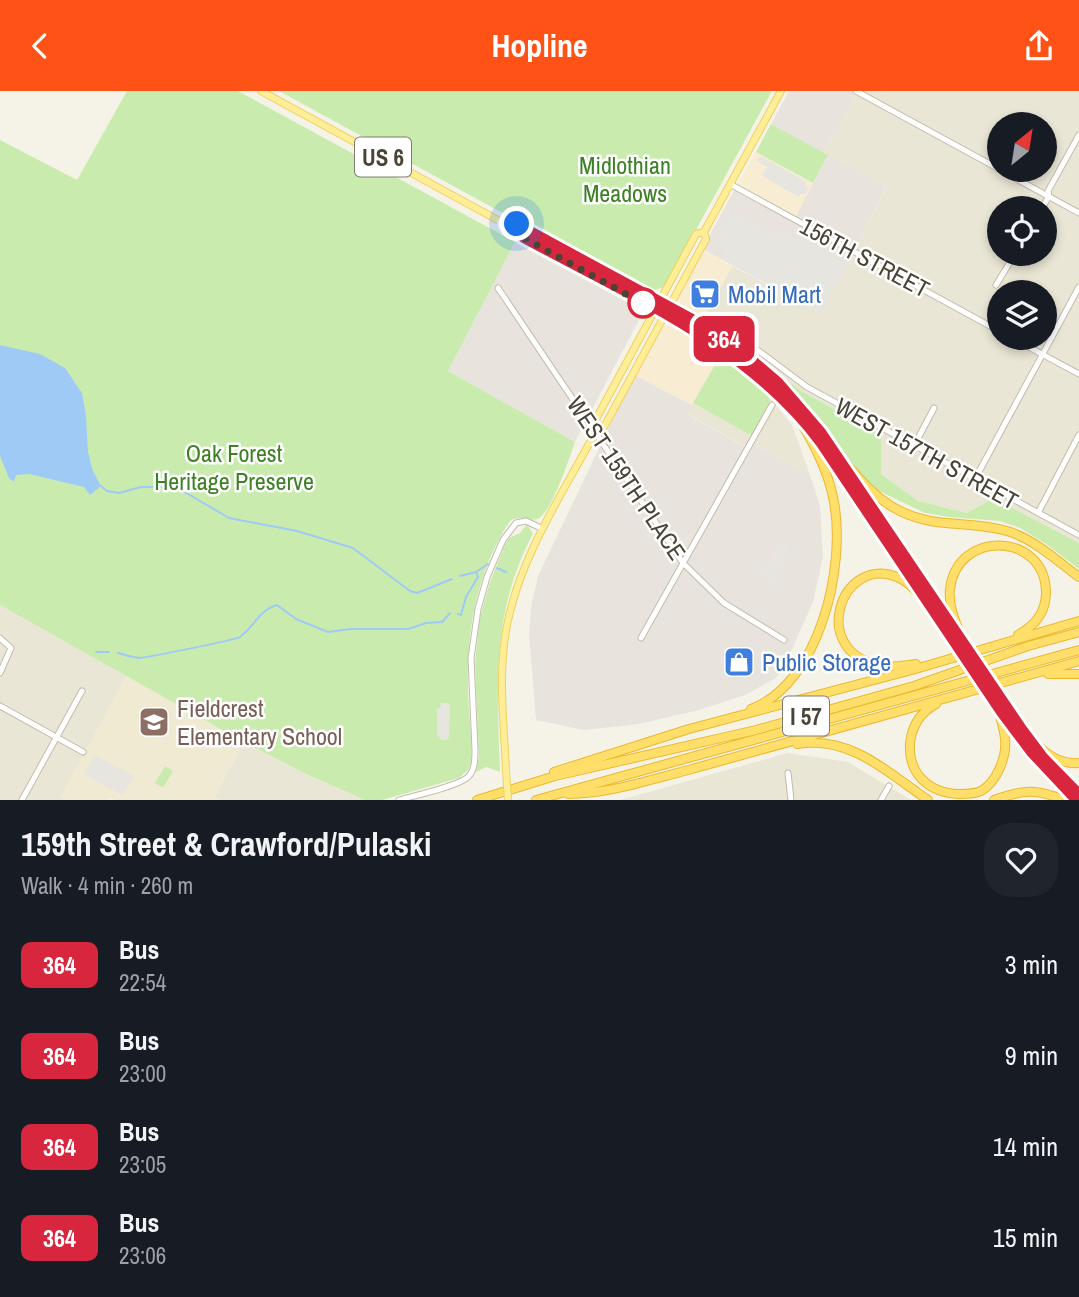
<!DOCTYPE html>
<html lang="en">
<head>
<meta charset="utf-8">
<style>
  :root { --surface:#171b24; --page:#20242c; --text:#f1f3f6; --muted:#9ea1a6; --accent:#ff5216 }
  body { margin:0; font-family:"Archivo Narrow",sans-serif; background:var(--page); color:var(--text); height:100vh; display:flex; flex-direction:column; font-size:26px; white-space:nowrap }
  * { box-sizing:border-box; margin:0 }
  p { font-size:23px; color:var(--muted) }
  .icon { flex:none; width:38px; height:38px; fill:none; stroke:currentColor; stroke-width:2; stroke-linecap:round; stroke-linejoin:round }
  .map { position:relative; height:709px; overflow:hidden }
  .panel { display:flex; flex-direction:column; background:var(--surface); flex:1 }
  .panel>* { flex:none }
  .badge { padding:0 14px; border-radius:10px; font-size:24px; line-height:46px }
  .needle { width:46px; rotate:30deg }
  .tools { position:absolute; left:987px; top:21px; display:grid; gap:14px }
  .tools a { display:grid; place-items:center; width:70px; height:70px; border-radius:50%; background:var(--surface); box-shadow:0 4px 10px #0003; font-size:35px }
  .you { position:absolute; width:35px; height:35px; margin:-18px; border:5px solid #fff; border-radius:50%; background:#1a73e8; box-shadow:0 0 0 10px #1a73e833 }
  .map>.badge { position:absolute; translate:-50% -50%; box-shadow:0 0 0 4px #fff }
  .round { display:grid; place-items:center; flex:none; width:74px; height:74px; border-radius:28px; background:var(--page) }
  .headline { display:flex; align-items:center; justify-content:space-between; height:119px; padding:0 21px }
  h1 { font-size:33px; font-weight:800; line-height:52px }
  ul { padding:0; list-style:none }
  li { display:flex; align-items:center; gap:21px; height:91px; padding:0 21px }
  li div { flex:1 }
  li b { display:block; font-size:26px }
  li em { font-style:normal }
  li .badge { min-width:77px; font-weight:700; text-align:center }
  header { display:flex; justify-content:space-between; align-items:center; height:91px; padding:0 21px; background:var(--accent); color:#fff; font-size:32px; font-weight:800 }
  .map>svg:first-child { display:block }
  .residential { fill:#eae6d6; fill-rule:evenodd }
  .commercial { fill:#f8ecd2 }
  .industrial { fill:#e8e4dd }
  .education { fill:#efead1 }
  .green { fill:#c9ecae }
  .parking { fill:#e6e5e0 }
  .water { fill:#a0caf6 }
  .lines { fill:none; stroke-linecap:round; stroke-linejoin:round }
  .stream { stroke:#a0caf6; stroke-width:2 }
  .minor-casing { stroke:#c2bcaa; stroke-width:7 }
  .major-casing { stroke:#edd25e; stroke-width:8 }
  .highway-casing { stroke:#eab92e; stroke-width:10 }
  .minor { stroke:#fff; stroke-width:5 }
  .major { stroke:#ffed98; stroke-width:6 }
  .highway { stroke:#ffde6a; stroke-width:8 }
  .major-bridge-casing { stroke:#edd25e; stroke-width:8; stroke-linecap:butt }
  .major-bridge { stroke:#ffed98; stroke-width:6 }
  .line-casing { stroke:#fff; stroke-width:16 }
  .line { stroke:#d7263d; stroke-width:10 }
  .walk { stroke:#4a4436; stroke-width:7; stroke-dasharray:0 12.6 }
  .stop-dot { fill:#fff; stroke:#d7263d; stroke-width:3.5 }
  .labels { text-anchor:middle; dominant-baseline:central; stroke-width:5; stroke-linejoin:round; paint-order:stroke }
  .shield { fill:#fff; stroke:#807c72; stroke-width:2 }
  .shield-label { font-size:23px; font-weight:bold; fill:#4a4436 }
  .park-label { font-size:24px; fill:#3d8124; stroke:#fff }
  .street-label { font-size:24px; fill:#4a4436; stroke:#fff }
  .shop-label { font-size:24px; fill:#366cbe; stroke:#fff; text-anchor:start }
  .education-label { font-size:24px; fill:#785e54; stroke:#fff; text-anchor:start }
</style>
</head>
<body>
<header><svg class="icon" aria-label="back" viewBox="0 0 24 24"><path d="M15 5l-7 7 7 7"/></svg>Hopline<svg class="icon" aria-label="share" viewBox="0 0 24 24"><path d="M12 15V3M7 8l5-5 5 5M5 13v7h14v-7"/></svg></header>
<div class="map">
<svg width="1079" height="709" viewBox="0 0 1079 709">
  <rect width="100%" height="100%" fill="#f5f3e8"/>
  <!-- residential -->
  <path class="residential" d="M858,0H1079V452L993,407L967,422L918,410L881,383V344L803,301L702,230L732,175L822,222L886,97L823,62ZM999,33H1045V79H999ZM999,117H1045V163H999ZM999,201H1045V247H999Z
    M769,306L792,334L810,384L751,352L748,357L687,323L693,312L752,345Z
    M0,514L127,584L61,706L65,709H0Z
    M244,651L304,682L365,709H220L214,706Z
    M788,662L848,671L911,709H620Z"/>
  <!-- commercial -->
  <path class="commercial" d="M756,61L813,92L796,125L738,93Z
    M702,158L732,175L702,230L680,214L678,206Z
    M671,233L679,234L723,260L692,314L634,284L661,237Z"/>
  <!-- industrial -->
  <path class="industrial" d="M789,0H858L823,62L771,33Z
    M828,64L886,96L855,158L796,125Z
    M735,98L853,164L822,222L702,158Z
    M515,151L634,215L642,223L575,351L448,280Z
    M634,284L692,314L688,324L747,357L751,352L810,384L820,415L823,466L813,511L785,574L776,587L745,604L699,619L639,633L584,639L536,629L529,543L531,516L538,485Z"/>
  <!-- education -->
  <path class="education" d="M127,584L244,651L214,705L220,709H114L110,707L108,709H65L60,706Z"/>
  <!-- green -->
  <path class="green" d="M127,0H238L515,151L448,280L575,351C570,365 551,424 537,428C527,431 520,423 510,430C478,477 466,540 468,596C468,621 473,647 471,672L468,679L459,687L382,709H365L304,682L244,651L0,514V49L77,89Z
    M279,0H772L668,190L664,196L652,200L510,126Z
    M771,33L828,64L813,92L756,61Z
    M723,260L784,312L776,314L769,307V315L752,345L693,312Z
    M765,274L803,301L881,344V383L918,410L967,422L993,407L1079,452V478L1046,453L1020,437L1000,430L949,426L925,422L877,399L865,389L813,322Z
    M527,433L533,443C491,521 497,596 500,681L486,676L476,681L479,666L475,571L480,526L490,491L505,454L509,447L520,442Z
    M165,675L173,680L163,697L155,692Z"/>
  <!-- parking -->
  <path class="parking" d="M760,65L807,91L805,95L809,97L805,104L801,102L799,106L762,85L767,76L757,70Z
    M731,121L779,147L784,140L846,174L822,221L722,168L726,159L715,152Z
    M779,451L787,455L788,461L769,497L765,495L769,487L761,484Z
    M441,612H448L450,615L449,646L447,649H442L437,644V617H440Z
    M94,664L134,685L123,704L84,683Z"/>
  <!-- water -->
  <path class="water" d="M0,254L40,263L65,277L82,302L86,325L88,361L93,380L101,395L90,404L84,396L29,383L16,384L14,391L9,387L0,365Z"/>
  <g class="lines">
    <!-- stream -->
    <path class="stream" d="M101,395L107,400L119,402L141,396H176L229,427L297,440L353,457L410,500L417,502L452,488
      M497,477L506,481
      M460,485L476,481L488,473
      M458,523L461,524L466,506L478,486L476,481
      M96,561H109
      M118,562C124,564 132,566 139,567C145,567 235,549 240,546C254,536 259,519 277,514L296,528L328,541L350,538H408L426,532L442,531L450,522"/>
    <!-- minor casing -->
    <g class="minor-casing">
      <path id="minor" d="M856,0L999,78
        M1000,79L1079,122
        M730,93L999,240
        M1042,117L1049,105L1048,100L1079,44
        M996,194L1015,163
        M498,197L683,472L724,512L784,549
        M712,225L807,296L1079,444
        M1012,247L1079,283
        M914,355L934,317
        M975,388L1079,196
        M1038,422L1079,344
        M0,547L11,557L0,582
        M641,547L772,314
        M0,615L83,661
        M788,682L791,709
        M22,709L82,600
        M399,709C413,705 459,695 468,686C475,679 475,668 475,659L471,567L478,518L487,486L503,449L516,432L526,430L543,438
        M881,709L889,695"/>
    </g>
    <!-- major casing -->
    <g class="major-casing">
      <path id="major" d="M261,0L505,133L524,147C617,198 720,242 794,321
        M505,133H517L678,219L721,245L778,291L813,331L834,360
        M804,331L921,501
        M598,338L596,328L696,143L704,141
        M844,375L957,543
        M931,516L958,557
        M995,599L1025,641
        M987,601L1031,661L1076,709
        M1037,658L1079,703
        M506,679C504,633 498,586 506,540C518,469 561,405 595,342L598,338L604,336L609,327L706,148L704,141L781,0"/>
    </g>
    <!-- highway casing -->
    <g class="highway-casing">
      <path id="highway" d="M833,359C853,379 867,400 891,415C932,440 966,428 1007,440C1034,448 1056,469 1079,486
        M963,551C957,534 948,516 950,498C957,438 1045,441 1046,501C1046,522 1035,534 1018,544
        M916,573C905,574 894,577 883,575C807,563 840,463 897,486C912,492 922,508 933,519
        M1048,583H1079
        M936,613C921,621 912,635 910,652C908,683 929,702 959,703C965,703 975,703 981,700C997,691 1007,665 1005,648C1004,637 1000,626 998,616
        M751,618C820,592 846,476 834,411C828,377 811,348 793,318
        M1022,638C1039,656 1053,674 1079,672
        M797,653C850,644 887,681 928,709
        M554,681L689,638L912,579L1079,530
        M568,703C609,703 652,688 692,678L1079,570
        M477,709L555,685L756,639L914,595L1028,555L1079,541
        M536,709L1079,559
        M994,709C1023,699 1035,697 1064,709"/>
    </g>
    <!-- minor -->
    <use href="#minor" class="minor"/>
    <!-- major -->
    <use href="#major" class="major"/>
    <!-- highway -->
    <use href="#highway" class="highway"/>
    <!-- major-bridge casing -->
    <g class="major-bridge-casing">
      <path id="major-bridge" d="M966,555L995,599
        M958,557L987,601
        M506,679L508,709"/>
    </g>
    <!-- major-bridge -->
    <use href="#major-bridge" class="major-bridge"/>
  </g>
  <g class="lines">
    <!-- line casing -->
    <g class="line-casing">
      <path id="line" d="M1076,709L1031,661L1001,621L820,351C747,253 628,204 524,147L505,133H517L694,229L744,262L778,291L821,341L1022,638L1043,666L1079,703"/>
    </g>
    <!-- line -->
    <use href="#line" class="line"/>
    <!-- walk -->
    <path class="walk" d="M517,133H505L524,147L646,214L643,212"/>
  </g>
  <!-- icons -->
  <defs>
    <g id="supermarket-square" transform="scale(1.575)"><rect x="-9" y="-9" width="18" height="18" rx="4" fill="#3f7fe0" stroke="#fff"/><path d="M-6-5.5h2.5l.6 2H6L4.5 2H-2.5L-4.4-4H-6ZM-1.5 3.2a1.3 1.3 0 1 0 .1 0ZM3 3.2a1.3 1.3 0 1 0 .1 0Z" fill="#fff"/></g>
    <g id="shop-square" transform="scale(1.575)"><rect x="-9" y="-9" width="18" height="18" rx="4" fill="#3f7fe0" stroke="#fff"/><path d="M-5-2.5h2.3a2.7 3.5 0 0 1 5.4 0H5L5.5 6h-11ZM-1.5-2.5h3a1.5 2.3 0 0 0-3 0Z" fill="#fff"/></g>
    <g id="school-square" transform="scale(1.575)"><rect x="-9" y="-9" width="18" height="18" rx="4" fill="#8d6e63" stroke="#fff"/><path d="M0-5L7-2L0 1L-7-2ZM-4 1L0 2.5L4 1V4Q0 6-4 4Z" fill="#fff"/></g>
  </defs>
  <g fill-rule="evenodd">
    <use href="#supermarket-square" x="705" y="203"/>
    <use href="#shop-square" x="739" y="571"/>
    <use href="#school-square" x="154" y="631"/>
  </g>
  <!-- markers -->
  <circle class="stop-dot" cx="643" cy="212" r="14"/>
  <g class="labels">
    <!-- shield labels -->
    <g class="shield">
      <rect x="355" y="46.5" width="56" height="39" rx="5"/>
      <rect x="783" y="605.5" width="46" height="39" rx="5"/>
    </g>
    <g class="shield-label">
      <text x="383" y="66">US 6</text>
      <text x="806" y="625">I 57</text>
    </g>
    <!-- park labels -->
    <g class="park-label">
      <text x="625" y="74">Midlothian<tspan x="625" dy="28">Meadows</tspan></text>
      <text x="234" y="362">Oak Forest<tspan x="234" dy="28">Heritage Preserve</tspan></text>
    </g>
    <!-- street labels -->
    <g class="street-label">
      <text transform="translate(865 166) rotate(28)">156TH STREET</text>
      <text transform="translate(927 362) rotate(29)">WEST 157TH STREET</text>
      <text transform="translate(627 387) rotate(56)">WEST 159TH PLACE</text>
    </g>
    <!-- shop labels -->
    <g class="shop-label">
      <text x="728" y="203">Mobil Mart</text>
      <text x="762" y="571">Public Storage</text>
    </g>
    <!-- education labels -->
    <g class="education-label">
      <text x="177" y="617">Fieldcrest<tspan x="177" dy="28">Elementary School</tspan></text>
    </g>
  </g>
</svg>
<div class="tools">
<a><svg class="needle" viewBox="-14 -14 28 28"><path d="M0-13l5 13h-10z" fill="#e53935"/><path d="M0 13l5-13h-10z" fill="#9ea1a6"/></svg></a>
<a><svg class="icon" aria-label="locate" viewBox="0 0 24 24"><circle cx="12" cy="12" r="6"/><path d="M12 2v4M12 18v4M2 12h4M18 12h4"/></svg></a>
<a><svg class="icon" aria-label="layers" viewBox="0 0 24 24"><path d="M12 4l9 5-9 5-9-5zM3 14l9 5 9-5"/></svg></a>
</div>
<div class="you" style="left:517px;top:133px"></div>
<b class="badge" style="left:724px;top:248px;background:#d7263d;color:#fff">364</b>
</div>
<section class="panel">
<div class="headline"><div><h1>159th Street &amp; Crawford/Pulaski</h1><p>Walk · 4 min · 260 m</p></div><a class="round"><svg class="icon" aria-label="heart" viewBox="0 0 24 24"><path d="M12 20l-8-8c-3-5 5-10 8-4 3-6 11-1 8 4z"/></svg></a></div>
<ul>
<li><span class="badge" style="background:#d7263d;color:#fff">364</span><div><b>Bus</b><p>22:54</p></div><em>3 min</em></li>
<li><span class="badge" style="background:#d7263d;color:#fff">364</span><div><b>Bus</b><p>23:00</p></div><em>9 min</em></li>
<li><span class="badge" style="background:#d7263d;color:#fff">364</span><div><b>Bus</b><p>23:05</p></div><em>14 min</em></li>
<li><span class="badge" style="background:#d7263d;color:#fff">364</span><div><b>Bus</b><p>23:06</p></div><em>15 min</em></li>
</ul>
</section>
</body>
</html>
